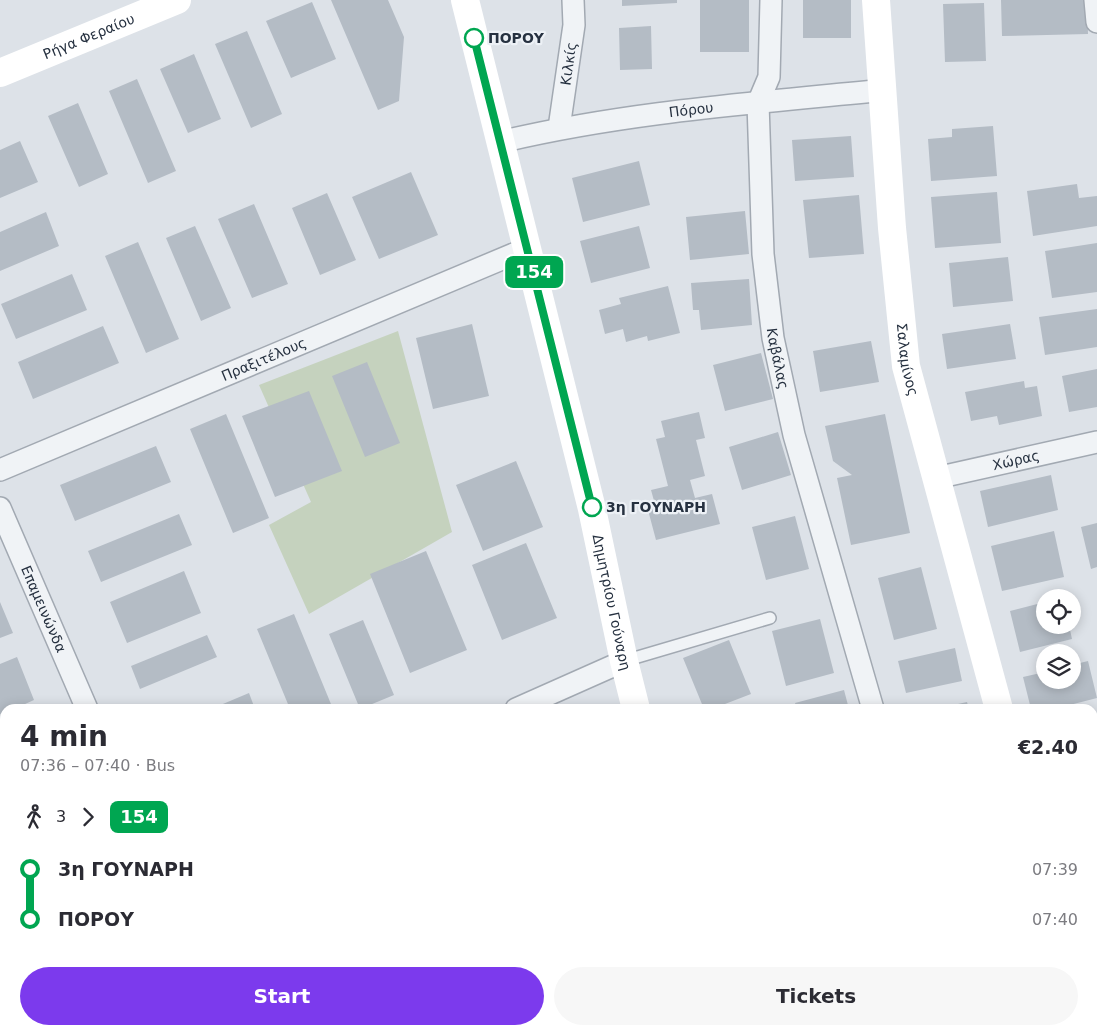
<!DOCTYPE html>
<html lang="en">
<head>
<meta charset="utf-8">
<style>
  :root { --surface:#fff; --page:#f7f7f7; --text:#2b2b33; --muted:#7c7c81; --accent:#7c3aed }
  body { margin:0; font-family:"DejaVu Sans",sans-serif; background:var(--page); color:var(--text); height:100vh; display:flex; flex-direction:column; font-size:19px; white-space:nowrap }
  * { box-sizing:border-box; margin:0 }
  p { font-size:16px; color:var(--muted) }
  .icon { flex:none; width:28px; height:28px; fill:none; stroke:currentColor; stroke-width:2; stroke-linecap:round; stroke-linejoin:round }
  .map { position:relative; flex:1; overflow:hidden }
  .side { position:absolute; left:0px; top:704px; width:1098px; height:331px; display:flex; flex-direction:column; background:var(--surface); border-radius:15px 15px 0 0; box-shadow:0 2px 12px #0003 }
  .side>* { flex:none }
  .badge { padding:0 10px; border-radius:8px; font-size:18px; line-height:32px }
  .tools { position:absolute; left:1036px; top:589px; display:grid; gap:10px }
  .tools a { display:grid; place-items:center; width:45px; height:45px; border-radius:50%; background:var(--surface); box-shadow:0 2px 12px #0003; font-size:25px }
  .map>.badge { position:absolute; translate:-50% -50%; box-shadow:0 0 0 2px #fff }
  .legs { display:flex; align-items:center; gap:8px; height:55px; padding:0 20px; font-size:16px }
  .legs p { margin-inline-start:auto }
  .head { display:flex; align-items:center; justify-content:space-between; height:85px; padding:0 20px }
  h1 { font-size:28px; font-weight:700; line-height:38px }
  .button { display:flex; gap:10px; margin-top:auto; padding:10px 20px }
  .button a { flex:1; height:58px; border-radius:30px; background:var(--accent); color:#fff; font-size:20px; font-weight:700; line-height:58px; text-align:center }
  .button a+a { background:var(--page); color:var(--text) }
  ul { padding:0 20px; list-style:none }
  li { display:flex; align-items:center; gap:18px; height:50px; font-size:19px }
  li i { display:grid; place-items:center; width:8px; height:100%; margin:0 6px; background:currentColor }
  li i::after { content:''; width:12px; height:12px; margin:-6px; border:4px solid; border-radius:50%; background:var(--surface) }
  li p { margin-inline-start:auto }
  li:first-child i { background:linear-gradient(#0000 50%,currentColor 0) }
  li:last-child i { background:linear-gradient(currentColor 50%,#0000 0) }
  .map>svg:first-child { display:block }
  .green { fill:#c5d2be }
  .building { fill:#b4bcc5 }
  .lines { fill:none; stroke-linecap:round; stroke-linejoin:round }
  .lane-casing { stroke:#a2a9b2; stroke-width:14 }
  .street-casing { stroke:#a2a9b2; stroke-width:24 }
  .lane { stroke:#f0f3f6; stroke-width:11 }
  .street { stroke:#f0f3f6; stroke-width:21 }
  .secondary { stroke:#fff; stroke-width:28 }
  .line-1-casing { stroke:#fff; stroke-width:11 }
  .line-1 { stroke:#00a651; stroke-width:8 }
  .stop-1-dot { fill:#fff; stroke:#00a651; stroke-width:2.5 }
  .labels { text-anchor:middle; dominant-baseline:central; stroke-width:4.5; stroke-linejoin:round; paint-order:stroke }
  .street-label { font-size:14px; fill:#263140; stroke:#edf1f6 }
  .stop-label { font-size:14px; font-weight:bold; fill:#263140; stroke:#edf1f6; text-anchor:start }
</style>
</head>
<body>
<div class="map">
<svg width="1097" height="1034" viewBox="0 0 1097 1034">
  <rect width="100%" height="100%" fill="#dde2e8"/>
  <!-- green -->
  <path class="green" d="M398,331L452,532L309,614L269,525L311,502L259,385Z
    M425,1030H557L559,1034H426Z"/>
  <!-- building -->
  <path class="building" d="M331,0H388L404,37L399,101L378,110Z
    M622,0H677V3L622,6Z
    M700,0H749V52H700Z
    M803,0H851V38H803Z
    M1001,0H1087L1088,34L1002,36Z
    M312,2L336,59L291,78L266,21Z
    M984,3L986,61L945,62L943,4Z
    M651,26L652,69L620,70L619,28Z
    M247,31L282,114L251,128L215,44Z
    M194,54L221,119L188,133L160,69Z
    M137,79L176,171L148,183L109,91Z
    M78,103L108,174L79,187L48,116Z
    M993,126L997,176L931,181L928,139L952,137V129Z
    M851,136L854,177L795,181L792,140Z
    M20,141L38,182L0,198V150Z
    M639,161L650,205L583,222L572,178Z
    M411,172L438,235L379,259L352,197Z
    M1077,184L1079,198L1097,196V226L1033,236L1027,191Z
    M997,192L1001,243L935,248L931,197Z
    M327,193L356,260L320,275L292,208Z
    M859,195L864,254L809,258L803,200Z
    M254,204L288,284L252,298L218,219Z
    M745,211L749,254L690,260L686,217Z
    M46,212L59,246L0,271V232Z
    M195,226L231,308L201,321L166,238Z
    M639,226L650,268L591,283L580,241Z
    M138,242L179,339L146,353L105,256Z
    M1097,243V292L1052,298L1045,251Z
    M1008,257L1013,301L953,307L949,263Z
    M72,274L87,310L16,339L1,304Z
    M749,279L752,325L701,330L699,310H693L691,283Z
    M668,286L680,333L648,341L647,336L626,342L623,329L605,334L599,310L621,304L619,298Z
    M1097,309V347L1045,355L1039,317Z
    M472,324L489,396L433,409L416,338Z
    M1010,324L1016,359L947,369L942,334Z
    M103,326L119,363L33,399L18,362Z
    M871,341L879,382L820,392L813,351Z
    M761,353L773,399L725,411L713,365Z
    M367,362L400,443L365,457L332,376Z
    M1097,369V407L1069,412L1062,376Z
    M1024,381L1025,388L1037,386L1042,416L999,425L997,416L971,421L965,392Z
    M309,391L342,471L275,497L242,416Z
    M699,412L705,438L696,440L705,476L690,480L695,498L712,494L720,524L656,540L648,510L656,508L651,490L668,486L656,439L665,437L661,421Z
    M226,414L269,518L233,533L190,429Z
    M885,414L910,533L851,545L837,478L852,475L833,461L825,426Z
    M778,432L791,475L742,490L729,447Z
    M156,446L171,482L75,521L60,485Z
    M516,461L543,527L483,551L456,485Z
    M1051,475L1058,510L988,527L980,491Z
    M179,514L192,545L101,582L88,551Z
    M795,516L809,569L766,580L752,527Z
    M1097,523V567L1091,569L1081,527Z
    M1054,531L1064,577L1002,591L991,546Z
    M526,543L557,618L502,640L472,565Z
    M426,551L467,650L410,673L370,574Z
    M921,567L937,629L894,640L878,578Z
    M184,571L201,613L127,643L110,602Z
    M0,602L13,633L0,638Z
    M1045,602V625H1069L1072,639L1020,652L1010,611Z
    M294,614L333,709H290L257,629Z
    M820,619L834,673L786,686L772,631Z
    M363,620L394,695L360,709L329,634Z
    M207,635L217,657L140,689L131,666Z
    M729,640L751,694L712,709H704L683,658Z
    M955,648L962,681L906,693L898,661Z
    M17,657L34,700L14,709H5V712L0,714V664Z
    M1088,661L1097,698L1054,709H1031L1023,677L1045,672V680H1072V665Z
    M844,690L849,709H797L795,703Z
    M249,693L255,709H211Z
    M967,702L969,709H940V708Z
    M1097,725V773L1092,774V726Z
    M5,744V792L0,794V746Z
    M1097,797V837L1092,838V798Z
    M5,812V859L0,861V814Z
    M1097,863V916H1092V864Z
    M1097,933V981L1092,982V934Z
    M5,972V1028L0,1016V974Z
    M6,1030H49L50,1034H8Z
    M108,1030H144L134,1034H110Z
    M488,1030H531L533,1034H489Z
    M972,1030H1016V1034H973Z"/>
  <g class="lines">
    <!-- lane casing -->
    <g class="lane-casing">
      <path id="lane" d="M624,661L770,618
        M567,1030L570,1034"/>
    </g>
    <!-- street casing -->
    <g class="street-casing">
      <g id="street">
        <path id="s1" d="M771,0L769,77L758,103L763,254L773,338L794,435L873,709"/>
        <path d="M1095,0L1097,22"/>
        <path id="s2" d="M559,128L574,25L573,0"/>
        <path id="s3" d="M500,142C625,112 756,103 884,90"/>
        <path id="s4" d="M0,470L528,248"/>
        <path id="s5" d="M936,478L1097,442"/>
        <path id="s6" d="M0,508L87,709"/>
        <path d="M516,709L624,661"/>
        <path d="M0,921L5,919"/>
        <path d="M227,1030L229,1034"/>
        <path d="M823,1034L837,1030"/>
      </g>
    </g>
    <!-- lane -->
    <use href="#lane" class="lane"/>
    <!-- street -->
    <use href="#street" class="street"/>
    <!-- secondary -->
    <g class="secondary">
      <path id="s7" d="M465,0L592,509L624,661L636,709"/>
      <path id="s8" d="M876,0L892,228L906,366L999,709"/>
      <path id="s9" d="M0,73L177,0"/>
      <path d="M688,1030V1034"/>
      <path d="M1056,1030V1034"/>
    </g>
  </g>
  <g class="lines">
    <!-- line-1 casing -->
    <g class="line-1-casing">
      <path id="line-1" d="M474,38L592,507"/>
    </g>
    <!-- line-1 -->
    <use href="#line-1" class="line-1"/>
  </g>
  <!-- markers -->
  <g class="stop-1-dot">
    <circle cx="474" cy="38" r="9"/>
    <circle cx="592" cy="507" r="9"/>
  </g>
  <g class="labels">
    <!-- street labels -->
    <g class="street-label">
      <text stroke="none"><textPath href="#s9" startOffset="96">Ρήγα Φεραίου</textPath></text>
      <text stroke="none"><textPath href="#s2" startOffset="65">Κιλκίς</textPath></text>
      <text stroke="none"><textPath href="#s3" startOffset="194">Πόρου</textPath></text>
      <text stroke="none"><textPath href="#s4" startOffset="286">Πραξιτέλους</textPath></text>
      <text stroke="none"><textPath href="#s1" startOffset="362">Καβάλας</textPath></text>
      <text stroke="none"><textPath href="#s8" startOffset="361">Σαλαμίνος</textPath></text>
      <text stroke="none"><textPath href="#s5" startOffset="82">Χώρας</textPath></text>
      <text stroke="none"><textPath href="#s7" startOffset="620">Δημητρίου Γούναρη</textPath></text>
      <text stroke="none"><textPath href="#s6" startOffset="110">Επαμεινώνδα</textPath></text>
    </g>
    <!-- stop labels -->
    <g class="stop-label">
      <text x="488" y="38">ΠΟΡΟΥ</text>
      <text x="606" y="507">3η ΓΟΥΝΑΡΗ</text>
    </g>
  </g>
</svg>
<div class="tools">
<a><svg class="icon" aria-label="locate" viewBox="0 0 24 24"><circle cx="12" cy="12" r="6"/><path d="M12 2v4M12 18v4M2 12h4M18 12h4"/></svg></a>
<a><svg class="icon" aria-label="layers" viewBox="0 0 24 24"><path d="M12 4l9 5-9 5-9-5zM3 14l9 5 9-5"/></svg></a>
</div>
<b class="badge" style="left:534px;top:272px;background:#00a651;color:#fff">154</b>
<section class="side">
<div class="head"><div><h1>4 min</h1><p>07:36 – 07:40 · Bus</p></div><b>€2.40</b></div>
<div class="legs"><svg class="icon" aria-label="walk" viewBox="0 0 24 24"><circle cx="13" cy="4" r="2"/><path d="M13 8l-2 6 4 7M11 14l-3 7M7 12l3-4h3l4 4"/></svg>3<svg class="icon" aria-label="forward" viewBox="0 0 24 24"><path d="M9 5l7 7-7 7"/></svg><b class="badge" style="background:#00a651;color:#fff">154</b></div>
<ul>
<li><i style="color:#00a651"></i><b>3η ΓΟΥΝΑΡΗ</b><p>07:39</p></li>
<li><i style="color:#00a651"></i><b>ΠΟΡΟΥ</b><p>07:40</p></li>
</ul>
<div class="button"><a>Start</a><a>Tickets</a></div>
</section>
</div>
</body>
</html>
